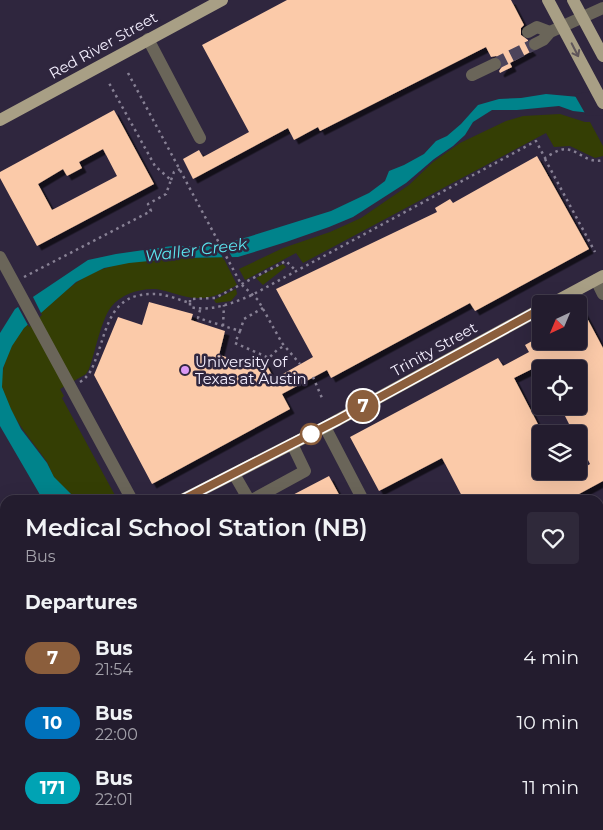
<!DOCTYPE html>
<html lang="en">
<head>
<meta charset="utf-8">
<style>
  :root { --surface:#231c2e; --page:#2f293a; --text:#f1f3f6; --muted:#a3a1aa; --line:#403a4a }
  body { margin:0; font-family:Montserrat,sans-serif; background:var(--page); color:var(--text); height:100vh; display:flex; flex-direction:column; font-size:19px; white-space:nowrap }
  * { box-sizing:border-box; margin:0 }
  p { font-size:16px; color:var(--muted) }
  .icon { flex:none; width:28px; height:28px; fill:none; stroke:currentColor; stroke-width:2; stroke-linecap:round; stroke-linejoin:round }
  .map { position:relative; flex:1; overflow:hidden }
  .drawer { position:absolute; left:0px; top:495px; width:604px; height:335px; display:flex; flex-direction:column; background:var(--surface); border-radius:15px 15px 0 0; box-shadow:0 5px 20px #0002,0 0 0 1px var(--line) }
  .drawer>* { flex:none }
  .badge { padding:0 10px; border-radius:16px; font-size:18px; line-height:32px }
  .needle { width:32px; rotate:224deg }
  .tools { position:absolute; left:532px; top:295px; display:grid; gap:10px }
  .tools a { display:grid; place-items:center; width:55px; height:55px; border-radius:5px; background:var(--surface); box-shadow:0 5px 20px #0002,0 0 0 1px var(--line); font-size:25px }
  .map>.badge { position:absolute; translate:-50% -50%; box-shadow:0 0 0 2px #fff }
  h2 { padding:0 25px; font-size:19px; line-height:45px }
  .round { display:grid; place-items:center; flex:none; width:52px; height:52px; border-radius:5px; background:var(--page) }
  .summary { display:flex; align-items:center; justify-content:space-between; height:85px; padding:0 25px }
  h1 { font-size:24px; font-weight:600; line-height:38px }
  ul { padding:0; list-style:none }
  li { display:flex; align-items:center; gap:15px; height:65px; padding:0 25px }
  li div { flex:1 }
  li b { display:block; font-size:19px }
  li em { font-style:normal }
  li .badge { min-width:55px; font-weight:700; text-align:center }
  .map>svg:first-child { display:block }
  .green { fill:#343e04 }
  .water { fill:#00838b }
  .pier { fill:#2f263e }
  .building { fill:#fbcaa9; fill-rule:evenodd; filter:url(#shadow) }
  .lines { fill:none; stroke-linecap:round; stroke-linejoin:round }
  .minor-tunnel { stroke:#4c445b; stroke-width:12; stroke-dasharray:12 6; stroke-linecap:butt }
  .path { stroke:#878094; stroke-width:2.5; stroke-dasharray:2.5 4; stroke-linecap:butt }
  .minor { stroke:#6a6559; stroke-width:12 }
  .major { stroke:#a89f85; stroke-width:12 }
  .oneway { stroke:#5f565a }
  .line-casing { stroke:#fff; stroke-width:11 }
  .line { stroke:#8b5e3c; stroke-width:8 }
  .poi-dot { fill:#da9af6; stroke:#2f263e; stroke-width:2 }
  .stop-dot { fill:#fff; stroke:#8b5e3c; stroke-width:2.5 }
  .labels { text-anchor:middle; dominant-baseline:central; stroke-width:5; stroke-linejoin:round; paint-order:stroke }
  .street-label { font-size:15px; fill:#f3eefe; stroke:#2f263e }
  .poi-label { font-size:15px; fill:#f3eefe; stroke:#2f263e; text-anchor:start }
  .water-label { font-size:16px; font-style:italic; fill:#5be5ef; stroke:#2f263e }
</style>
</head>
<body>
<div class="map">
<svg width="603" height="830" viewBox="0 0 603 830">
  <defs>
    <filter id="shadow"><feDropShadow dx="4.5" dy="4.5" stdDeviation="0" flood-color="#0009"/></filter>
  </defs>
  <rect width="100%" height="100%" fill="#2f263e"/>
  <!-- green -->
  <path class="green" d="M560,114L585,122H590L603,146V156L595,158L570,146L554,147L546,133L303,263L296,253L245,280L239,269L283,248L330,232L361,218L409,185L433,162L460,143L506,121L523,116Z
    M223,257L237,285C226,291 214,298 201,298C185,299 171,291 156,289C140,288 121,294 111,307C101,320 95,353 89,369L86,374L60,389L64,396L62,398L117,499L77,500C71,493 58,483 53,476C51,471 49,466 47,462C32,440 8,415 2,387C0,368 11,342 24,328C29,321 37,316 44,310C62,294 81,275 106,268C141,257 186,259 223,257Z
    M283,264L286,267L263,285L256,278Z
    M236,289L237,294L231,301L216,303L214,300Z"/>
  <!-- water -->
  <path class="water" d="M546,94L579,97L600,114L573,111L559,106L517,110H492L473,122L465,135L453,146L434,159L406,183L353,217L329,227L286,242L238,257L180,258L129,263L104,268L76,282L24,328L12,346L3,368L2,387L11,409L21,429L47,463L54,477L77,500H43L0,426V333L15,309L88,260L116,254L172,246H214L248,237L331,211L369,193L385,181L389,171L404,165L424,154L436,141L447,136L461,124L478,105L499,99L521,98Z"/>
  <!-- pier -->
  <path class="pier" d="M603,90V116L586,115L574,94Z
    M223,241L233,259L224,260L215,243Z
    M32,295L42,315L29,327L17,305Z"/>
  <!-- building -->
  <path class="building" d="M287,0H511L524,25L521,28V35L528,40V47L532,51L510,63L512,67L500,73L499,71L503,65L502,60L496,56L491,57L486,47L320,131L318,127L294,140L288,128L193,179L183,159L199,150L203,157L249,132L202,45Z
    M114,110L154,184L37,246L0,178V172ZM103,149L117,176L52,210L38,184L63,169L67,176L82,168L79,162Z
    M537,156L589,249L475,311L470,303L331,378L327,370L282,394L290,409L152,484L94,375L118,317L142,325L149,302L193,314L191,320L225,331L219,355L256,365L265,362L274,379L313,357L276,289L437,212L435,208L450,199L453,203Z
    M579,303L603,348V481L568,500H464L442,458L379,491L350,437L498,358L503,366L529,352L525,345L541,336V341H579ZM534,368L579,369V406H560L574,434H579V442L590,464L579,471H541V430L514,378Z
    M329,476L342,500H283Z"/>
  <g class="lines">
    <!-- minor-tunnel -->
    <path class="minor-tunnel" d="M495,64L535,44"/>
    <!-- path -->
    <path class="path" d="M128,73L241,284L258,300L282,343L300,364
      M545,159L595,252
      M171,180L174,172L180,169
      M24,277L151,211L148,204L166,194L171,180L155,166L109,83
      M190,303V307C211,312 233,303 252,295L536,141L545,158C549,155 555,152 560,150C576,145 585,165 603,160
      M200,310L198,318L240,331L244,319L263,308
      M223,326L224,305
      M240,331L235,343L269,358L277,350L284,346
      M313,377L322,398
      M80,382C91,375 93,366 98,353C108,323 113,294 152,294C164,293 179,300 190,303V299L215,298L286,261L296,271
      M599,669L603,667
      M508,830L510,825"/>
    <!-- minor -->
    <path class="minor" d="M528,32L537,27L550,32
      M148,39L200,138
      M535,44L543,40L550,32L603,8
      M472,75L495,64
      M0,257L132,500
      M596,280L603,294
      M325,427L363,500
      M234,474L249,500
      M252,500L305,471L292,444
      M0,603L5,601
      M599,643L603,650
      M0,644L5,654
      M0,680L5,678
      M0,818H5
      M311,825L314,830
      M533,825L536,830
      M455,830L464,825"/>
    <!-- major -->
    <path class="major" d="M548,0L603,103
      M573,0L603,56
      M0,120L222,0
      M551,304L603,276
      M182,500L325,427L541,309
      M599,515L603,513
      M0,568L5,566
      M0,736L5,745
      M45,825L48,830"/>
  </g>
  <!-- one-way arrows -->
  <defs><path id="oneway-shaft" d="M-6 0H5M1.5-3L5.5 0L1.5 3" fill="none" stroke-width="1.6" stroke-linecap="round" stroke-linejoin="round" transform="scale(1.25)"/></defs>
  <use class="oneway" href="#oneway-shaft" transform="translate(575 50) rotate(63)"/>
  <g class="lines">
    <!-- line casing -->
    <g class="line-casing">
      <path id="line" d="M182,500L338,420L541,309"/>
    </g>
    <!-- line -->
    <use href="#line" class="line"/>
  </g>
  <!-- markers -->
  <circle class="poi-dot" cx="185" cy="370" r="5"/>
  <circle class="stop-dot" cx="311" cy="434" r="10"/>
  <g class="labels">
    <!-- street labels -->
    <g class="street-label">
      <text transform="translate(103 45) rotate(-29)">Red River Street</text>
      <text transform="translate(434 349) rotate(-29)">Trinity Street</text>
    </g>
    <!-- poi labels -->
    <g class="poi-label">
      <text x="195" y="361">University of<tspan x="195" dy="17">Texas at Austin</tspan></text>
    </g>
    <!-- water labels -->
    <g class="water-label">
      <text transform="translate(196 250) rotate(-7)">Waller Creek</text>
    </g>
  </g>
</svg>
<div class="tools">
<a><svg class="needle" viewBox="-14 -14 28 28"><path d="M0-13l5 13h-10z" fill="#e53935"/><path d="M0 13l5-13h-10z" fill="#a3a1aa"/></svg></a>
<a><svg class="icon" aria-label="locate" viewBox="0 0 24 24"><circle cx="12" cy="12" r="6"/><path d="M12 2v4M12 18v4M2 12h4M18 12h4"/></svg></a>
<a><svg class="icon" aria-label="layers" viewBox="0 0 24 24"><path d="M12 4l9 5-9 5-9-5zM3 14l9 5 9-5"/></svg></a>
</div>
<b class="badge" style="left:363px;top:406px;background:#8b5e3c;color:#fff">7</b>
<section class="drawer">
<div class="summary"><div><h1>Medical School Station (NB)</h1><p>Bus</p></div><a class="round"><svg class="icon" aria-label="heart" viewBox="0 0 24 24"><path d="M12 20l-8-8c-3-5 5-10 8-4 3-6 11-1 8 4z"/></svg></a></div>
<h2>Departures</h2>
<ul>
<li><span class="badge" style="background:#8b5e3c;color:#fff">7</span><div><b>Bus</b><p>21:54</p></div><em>4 min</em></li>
<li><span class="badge" style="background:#0072bc;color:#fff">10</span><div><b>Bus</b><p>22:00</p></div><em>10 min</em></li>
<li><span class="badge" style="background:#00a3b4;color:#fff">171</span><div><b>Bus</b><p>22:01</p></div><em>11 min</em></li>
</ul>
</section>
</div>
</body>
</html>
